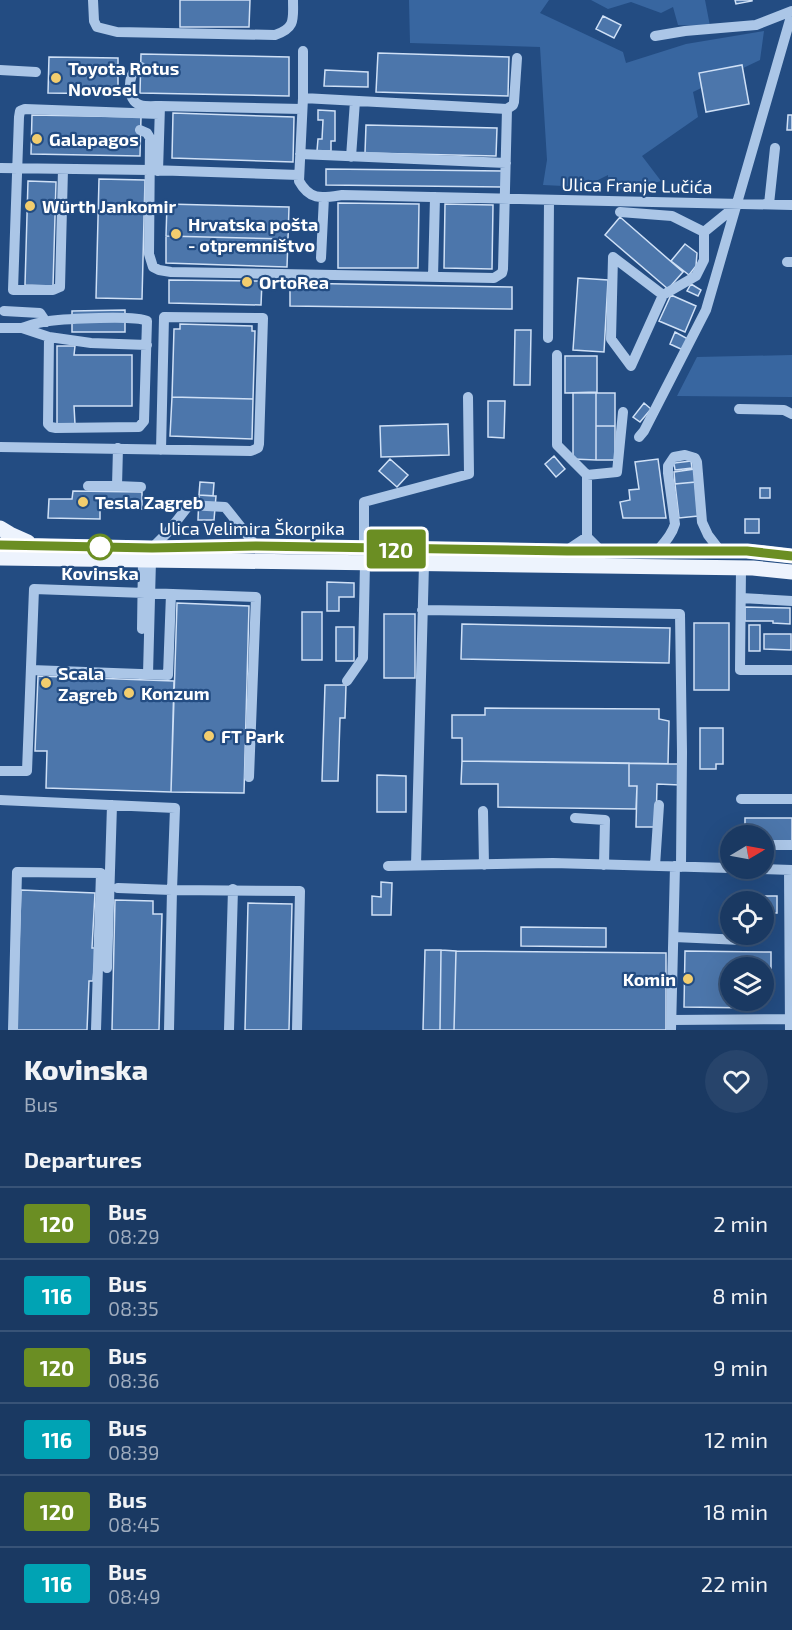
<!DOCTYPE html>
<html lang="en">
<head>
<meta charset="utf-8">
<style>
  :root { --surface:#1a3962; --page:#27446b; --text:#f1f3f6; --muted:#9facbe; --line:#385377 }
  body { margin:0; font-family:"Exo 2",sans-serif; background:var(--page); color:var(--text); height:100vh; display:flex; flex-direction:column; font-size:22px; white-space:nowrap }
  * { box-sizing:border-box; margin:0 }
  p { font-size:20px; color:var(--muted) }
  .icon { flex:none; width:33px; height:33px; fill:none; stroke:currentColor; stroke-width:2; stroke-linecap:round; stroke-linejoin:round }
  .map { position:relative; height:1030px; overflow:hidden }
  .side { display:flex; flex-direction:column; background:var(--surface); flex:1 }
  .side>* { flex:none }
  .badge { padding:0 12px; border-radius:4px; font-size:21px; line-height:39px }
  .needle { width:39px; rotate:80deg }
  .tools { position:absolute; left:720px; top:825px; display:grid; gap:12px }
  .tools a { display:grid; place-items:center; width:54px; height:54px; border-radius:50%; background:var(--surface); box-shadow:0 6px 24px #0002,0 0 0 2px var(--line); font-size:30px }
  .map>.badge { position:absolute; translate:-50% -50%; box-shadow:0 0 0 3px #fff }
  h2 { padding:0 24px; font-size:22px; line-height:54px }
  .round { display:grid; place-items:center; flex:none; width:63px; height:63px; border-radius:32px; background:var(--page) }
  .summary { display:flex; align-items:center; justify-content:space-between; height:102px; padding:0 24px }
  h1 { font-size:28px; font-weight:800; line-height:45px }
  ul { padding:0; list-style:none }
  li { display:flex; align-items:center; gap:18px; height:72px; padding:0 24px; border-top:2px solid var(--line) }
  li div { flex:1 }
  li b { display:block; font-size:22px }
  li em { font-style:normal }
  li .badge { min-width:66px; font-weight:700; text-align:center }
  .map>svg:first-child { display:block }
  .green { fill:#3866a0 }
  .building { fill:#4c76ab; stroke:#cfe0f6; stroke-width:1.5 }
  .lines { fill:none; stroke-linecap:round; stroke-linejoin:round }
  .minor { stroke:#abc6e7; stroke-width:10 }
  .major { stroke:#edf3fd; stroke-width:15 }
  .line-casing { stroke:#fff; stroke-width:14 }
  .line { stroke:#6b8e23; stroke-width:9 }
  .poi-dot { fill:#f2cd6e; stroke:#234c82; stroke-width:2 }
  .stop-dot { fill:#fff; stroke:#6b8e23; stroke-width:3 }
  .labels { text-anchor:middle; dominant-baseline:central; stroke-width:4.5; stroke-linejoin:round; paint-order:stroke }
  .poi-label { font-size:18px; font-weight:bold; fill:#fff; stroke:#234c82; text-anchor:start }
  .street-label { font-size:18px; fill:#fff; stroke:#234c82 }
  .stop-label { font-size:18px; font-weight:bold; fill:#fff; stroke:#234c82 }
</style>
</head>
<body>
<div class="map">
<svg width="792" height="1030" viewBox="0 0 792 1030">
  <rect width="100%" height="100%" fill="#234c82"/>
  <!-- green -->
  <path class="green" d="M409,0H549L540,13L623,52L626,63L686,44L764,31L760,60L693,92L698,117L642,156L661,181L627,191L608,186V175L584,187L543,185L547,160L540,47L410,43Z
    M591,0H705L710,26L678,25L673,7L661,13L631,2L608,9Z
    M792,355V397L677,396L697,357Z"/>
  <!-- building -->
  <path class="building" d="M180,0H250L249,27H180Z
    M735,0H752V1L736,4Z
    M603,16L621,25L614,38L596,29Z
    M378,53L509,57L508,96L376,92Z
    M141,54L289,57V96L140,93Z
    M49,57L118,58V94L48,93Z
    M742,65L749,104L706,112L699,73Z
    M325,70L368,72V87L324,86Z
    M318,110L335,111V141H331V151H317L318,139H322L323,120H318Z
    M173,113L294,117L293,162L172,158Z
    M32,115L141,117L140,156L31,154Z
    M788,115H792V130H787Z
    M366,125L497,128L496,156L365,153Z
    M326,169L504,171L503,187L326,185Z
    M99,179L145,180L142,299L96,298Z
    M28,181L56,182L53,286L25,285Z
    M338,203L419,204L418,268H338Z
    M167,204L289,207L288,239L166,236Z
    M445,204L493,205L492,269L444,268Z
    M620,217L683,272L668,289L605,235Z
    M166,236L288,239L287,267L166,263Z
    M685,244L697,253L696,266L689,275L671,261Z
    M578,278L608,280L604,352L573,350Z
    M169,280L262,281L261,305L169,303Z
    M290,283L512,287V309L290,306Z
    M691,284L701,290L698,296L687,291Z
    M671,295L696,306L685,332L659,321Z
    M125,310V332H72V311Z
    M180,324L252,326V331H255L253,399L172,397L174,329H180Z
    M515,330H531L530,385H514Z
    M675,332L688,339L683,350L670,344Z
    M57,346H75L74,355H132V406H74L75,424H57Z
    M565,356H597V392L565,393Z
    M573,393H596V460L573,459Z
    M596,393H615V426H596Z
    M172,397L253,399L252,439L170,436Z
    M488,401H505L504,438L488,437Z
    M644,403L651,409L640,422L633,417Z
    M448,424L449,455L381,457L380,426Z
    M596,426H615V460H596Z
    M554,456L565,469L556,477L545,464Z
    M390,459L408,475L397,487L379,471Z
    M658,459L666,518H623L620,502L630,500L629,490L639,489L635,462Z
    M691,461L692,468L675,470L674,463Z
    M695,469L696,482L675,484L674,472Z
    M200,482L214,483L213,496L199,495Z
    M695,482L698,516L679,518L675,484Z
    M760,488H770V498H760Z
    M73,491L142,492V509H100V519L48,518L49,499H72Z
    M199,495L216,496L214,520H198Z
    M745,519H759V533H745Z
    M327,582L354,583V597H339V611H327Z
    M177,603L249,606L244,793L171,792Z
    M745,607L790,608V624L773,623V621H745Z
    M302,612H322V660H302Z
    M384,614H415V678H384Z
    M694,623H729V690H694Z
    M462,624L670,628L669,663L461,659Z
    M749,625H760V651H749Z
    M336,627H354V661H336Z
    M764,634H791V650L764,649Z
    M38,676L174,681L171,792L46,788L47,751H35Z
    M325,685H346L345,718H340L338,781H322Z
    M485,708L659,709V719L669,721L668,764L462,761V738H452V715H485Z
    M700,728H723V764H716V769H700Z
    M462,761L629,763V786H637L636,809L498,807V784H461Z
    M629,763L681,764L680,785L657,784L656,827H636L637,786H629Z
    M377,775L406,776V812H377Z
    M745,818H792V843H764V836H745Z
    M381,882L392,883L391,915H372V896L381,897Z
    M21,890L95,893L92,948H96L93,981H89L87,1030H16Z
    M752,896H777V913H764V902H752Z
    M115,900L153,901V914H162L159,1030H112Z
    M248,903L292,904L289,1030H245Z
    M521,927L606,928V947L521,946Z
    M425,950H441L440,1030H423Z
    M441,950L456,951L454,1030H440Z
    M456,951L666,953V1030H454Z
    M685,951L771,952V969H764V968H730V1000H754V1008L684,1007Z"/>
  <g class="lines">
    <!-- minor -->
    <path class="minor" d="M93,0L94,21L97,27L117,32L275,35C296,28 293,19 293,0
      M655,36L685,31L756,25L792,11
      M141,67H137C128,76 126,100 140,105C146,107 154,106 160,106
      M0,70L36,72
      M303,98V51
      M507,109L303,98L299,181C310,201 322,198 342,195L792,205
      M140,130L147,133L150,138L149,254L153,267L159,270L171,272L494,278L502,273L503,269L507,109L513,105L514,102L517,58
      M300,154L506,163
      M351,157L355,101
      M0,168L150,170L299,175
      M63,169L60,287L53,290H13L19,117L20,111L25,109L159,114
      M158,171L160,106L302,109
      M769,204L775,148
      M620,212L672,216L704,232
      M321,258L324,197
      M787,262H792
      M433,277L435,197
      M663,295L613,257L611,339L631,366L663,295L696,276L704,260V232L736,206
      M4,311L40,313L46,322
      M0,328H22L49,337L91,343L147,345
      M22,328C31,325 39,322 49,321C64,319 136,315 147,321L144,421L139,427L56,428L51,427L48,424L49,337
      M548,338L549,200
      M557,355V445L587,475V537
      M739,409L784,410L792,414
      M639,437L644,431L706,310L792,13
      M0,447L251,451L258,448L259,444L263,318L164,317L161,450
      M118,448L117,486L141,487
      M587,475L617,472L623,412
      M88,486H117
      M152,548L168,532L189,505L225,507L256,546
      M364,548V502L469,474L468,397
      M566,551L587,537L601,551
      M657,551C664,543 672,535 675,524L668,473V466L674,457L685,455L695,458L697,462L702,522L708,535L721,552
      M741,568L740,670H792
      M741,598L792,601
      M422,610L680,614L682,752L681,867
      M142,629L143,560
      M31,670L168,675L171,594
      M148,674L151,560
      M347,681L363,658L365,563
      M0,771H27L34,589L256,597L249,777
      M741,799H792
      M0,800L175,808L172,890L118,888
      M483,811L484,865
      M575,818L605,820L604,865
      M764,845H792
      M416,865L424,564
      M388,866L553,863L730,868
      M655,866L659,805
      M731,868L792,870
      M789,870L790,1030
      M674,937L742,940
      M107,968L112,805
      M672,1020L790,1019
      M13,1030L17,872L101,873L96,1030
      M169,1030L172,890L300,891L297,1030
      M229,1030L233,889
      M671,1030L675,866"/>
    <!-- major -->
    <path class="major" d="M0,528L10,534L28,542
      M0,545L152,548L256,546L566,551H747L792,556
      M0,558L753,568L792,572"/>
  </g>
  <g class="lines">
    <!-- line casing -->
    <g class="line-casing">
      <path id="line" d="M0,545L152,548L256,546L567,551H747L792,556"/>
    </g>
    <!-- line -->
    <use href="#line" class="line"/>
  </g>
  <!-- markers -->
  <g class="poi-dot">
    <circle cx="56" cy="78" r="6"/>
    <circle cx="37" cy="139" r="6"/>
    <circle cx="30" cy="206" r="6"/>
    <circle cx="176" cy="234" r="6"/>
    <circle cx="247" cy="282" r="6"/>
    <circle cx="83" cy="502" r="6"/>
    <circle cx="46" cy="683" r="6"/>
    <circle cx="129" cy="693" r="6"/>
    <circle cx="209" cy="736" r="6"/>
    <circle cx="688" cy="979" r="6"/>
  </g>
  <circle class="stop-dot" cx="100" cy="547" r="12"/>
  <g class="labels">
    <!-- poi labels -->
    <g class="poi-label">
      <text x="68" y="68">Toyota Rotus<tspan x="68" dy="21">Novosel</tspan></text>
      <text x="49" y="139">Galapagos</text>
      <text x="42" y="206">Würth Jankomir</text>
      <text x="188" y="224">Hrvatska pošta<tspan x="188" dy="21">- otpremništvo</tspan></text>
      <text x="259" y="282">OrtoRea</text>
      <text x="95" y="502">Tesla Zagreb</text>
      <text x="58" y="673">Scala<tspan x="58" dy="21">Zagreb</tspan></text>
      <text x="141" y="693">Konzum</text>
      <text x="221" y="736">FT Park</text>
      <text x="676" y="979" text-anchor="end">Komin</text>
    </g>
    <!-- street labels -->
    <g class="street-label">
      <text transform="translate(637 185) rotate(1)">Ulica Franje Lučića</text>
      <text x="252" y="528">Ulica Velimira Škorpika</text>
    </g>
    <!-- stop labels -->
    <g class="stop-label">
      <text x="100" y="573">Kovinska</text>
    </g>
  </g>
</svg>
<div class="tools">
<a><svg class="needle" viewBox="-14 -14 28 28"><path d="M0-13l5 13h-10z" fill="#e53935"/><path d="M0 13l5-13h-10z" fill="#9facbe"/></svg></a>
<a><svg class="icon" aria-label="locate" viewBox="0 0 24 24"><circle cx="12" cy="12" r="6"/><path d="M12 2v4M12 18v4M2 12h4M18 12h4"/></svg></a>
<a><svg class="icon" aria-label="layers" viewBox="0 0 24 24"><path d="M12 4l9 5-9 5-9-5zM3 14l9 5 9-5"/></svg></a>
</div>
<b class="badge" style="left:396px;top:549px;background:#6b8e23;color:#fff">120</b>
</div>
<section class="side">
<div class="summary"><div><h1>Kovinska</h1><p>Bus</p></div><a class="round"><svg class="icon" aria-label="heart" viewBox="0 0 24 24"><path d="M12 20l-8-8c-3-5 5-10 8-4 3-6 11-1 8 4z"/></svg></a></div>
<h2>Departures</h2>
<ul>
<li><span class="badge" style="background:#6b8e23;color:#fff">120</span><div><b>Bus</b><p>08:29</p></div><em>2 min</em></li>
<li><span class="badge" style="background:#00a3b4;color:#fff">116</span><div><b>Bus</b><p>08:35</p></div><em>8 min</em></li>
<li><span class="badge" style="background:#6b8e23;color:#fff">120</span><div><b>Bus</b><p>08:36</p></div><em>9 min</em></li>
<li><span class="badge" style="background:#00a3b4;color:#fff">116</span><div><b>Bus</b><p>08:39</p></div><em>12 min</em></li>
<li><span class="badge" style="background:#6b8e23;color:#fff">120</span><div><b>Bus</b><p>08:45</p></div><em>18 min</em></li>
<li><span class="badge" style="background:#00a3b4;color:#fff">116</span><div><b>Bus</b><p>08:49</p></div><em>22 min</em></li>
</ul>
</section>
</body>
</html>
